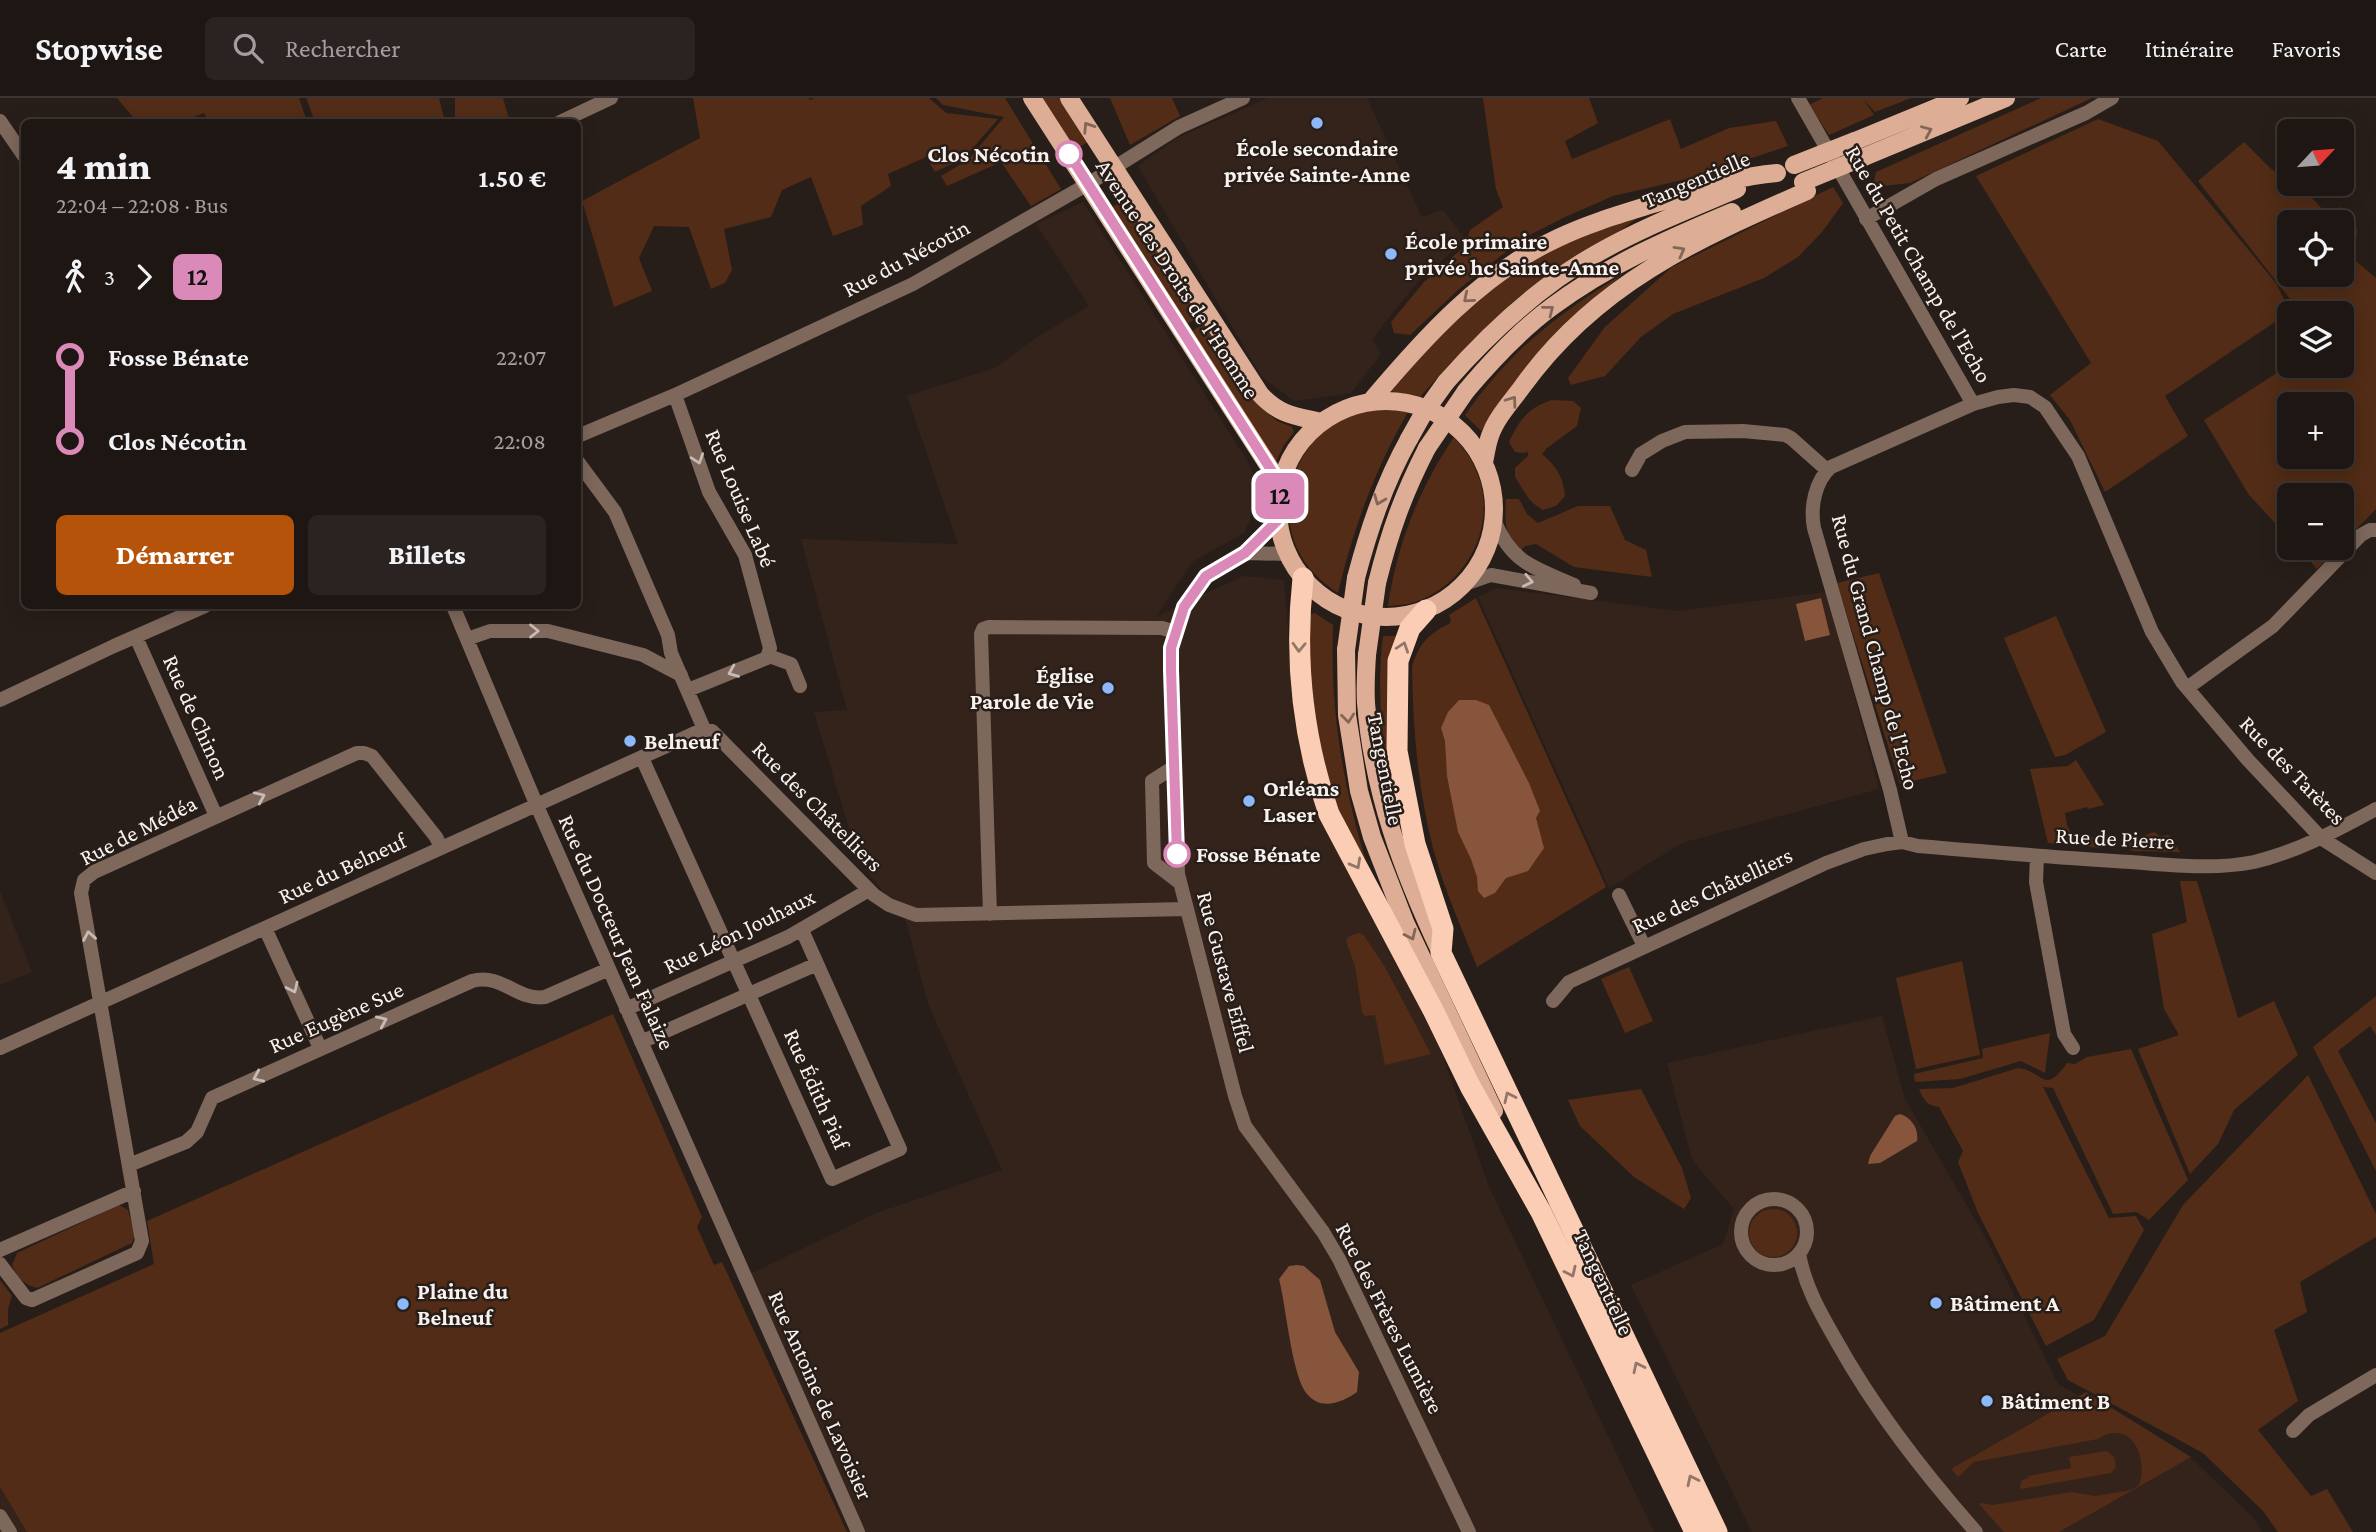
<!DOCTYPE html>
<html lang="fr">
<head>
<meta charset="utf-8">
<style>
  :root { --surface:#1e1613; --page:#2b2321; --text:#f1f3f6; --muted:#a19fa0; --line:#3c3533; --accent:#b45309 }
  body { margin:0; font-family:"Crimson Pro",serif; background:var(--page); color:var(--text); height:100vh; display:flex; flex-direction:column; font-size:26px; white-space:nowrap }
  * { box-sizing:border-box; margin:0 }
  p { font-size:23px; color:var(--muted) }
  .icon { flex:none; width:38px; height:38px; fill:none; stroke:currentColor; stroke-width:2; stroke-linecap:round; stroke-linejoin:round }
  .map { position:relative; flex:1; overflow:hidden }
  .details { position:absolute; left:21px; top:21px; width:560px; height:490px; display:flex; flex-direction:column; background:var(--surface); border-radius:10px; box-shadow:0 4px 18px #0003,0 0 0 2px var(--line) }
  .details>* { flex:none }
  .badge { padding:0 14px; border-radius:10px; font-size:24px; line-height:46px }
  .needle { width:46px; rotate:64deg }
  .fabs { position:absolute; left:2277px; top:21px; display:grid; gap:14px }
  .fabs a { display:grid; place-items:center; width:77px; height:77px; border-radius:10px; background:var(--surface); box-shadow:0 4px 18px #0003,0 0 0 2px var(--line); font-size:35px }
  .map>.badge { position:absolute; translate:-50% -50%; box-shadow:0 0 0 4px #fff }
  .legs { display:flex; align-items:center; gap:10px; height:77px; padding:0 35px; font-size:23px }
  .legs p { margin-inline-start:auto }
  .head { display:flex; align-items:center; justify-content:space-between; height:119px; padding:0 35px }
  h1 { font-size:38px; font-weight:800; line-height:52px }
  .button { display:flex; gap:14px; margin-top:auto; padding:14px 35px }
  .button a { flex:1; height:80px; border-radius:10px; background:var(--accent); color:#fff; font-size:28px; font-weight:800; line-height:80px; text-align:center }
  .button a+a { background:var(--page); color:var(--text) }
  ul { padding:0 35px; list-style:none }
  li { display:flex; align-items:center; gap:24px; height:84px; font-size:26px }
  li i { display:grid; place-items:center; width:10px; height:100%; margin:0 9px; background:currentColor }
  li i::after { content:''; width:18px; height:18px; margin:-9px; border:5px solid; border-radius:50%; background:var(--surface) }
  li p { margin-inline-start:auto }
  li:first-child i { background:linear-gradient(#0000 50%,currentColor 0) }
  li:last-child i { background:linear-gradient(currentColor 50%,#0000 0) }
  header { display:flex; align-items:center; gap:42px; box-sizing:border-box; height:98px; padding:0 35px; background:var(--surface); border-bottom:2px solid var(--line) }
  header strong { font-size:33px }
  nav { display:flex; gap:38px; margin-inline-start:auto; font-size:24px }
  .search { width:490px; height:63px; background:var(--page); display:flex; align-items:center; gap:18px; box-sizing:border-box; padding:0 24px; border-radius:10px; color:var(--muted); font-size:26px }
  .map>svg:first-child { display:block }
  .built { fill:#34231b }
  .green { fill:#522c16; fill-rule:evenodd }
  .water { fill:#86553b }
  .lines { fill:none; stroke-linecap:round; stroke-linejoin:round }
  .minor { stroke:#7e675b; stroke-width:14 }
  .major { stroke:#ddae95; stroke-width:18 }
  .highway { stroke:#fbcdb5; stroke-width:21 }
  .major-bridge { stroke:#ddae95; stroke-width:18 }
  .oneway { stroke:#826657 }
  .oneway2 { stroke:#c8bab4 }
  .oneway3 { stroke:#927667 }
  .line-1-casing { stroke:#fff; stroke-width:16 }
  .line-1 { stroke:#db89b9; stroke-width:10 }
  .poi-dot { fill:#8db9fc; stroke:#281e19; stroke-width:2.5 }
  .stop-1-dot { fill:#fff; stroke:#db89b9; stroke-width:3.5 }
  .labels { text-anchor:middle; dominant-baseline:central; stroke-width:5; stroke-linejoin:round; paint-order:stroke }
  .poi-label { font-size:23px; font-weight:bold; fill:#faf2ef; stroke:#281e19; text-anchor:start }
  .stop-label { font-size:23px; font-weight:bold; fill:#faf2ef; stroke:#281e19; text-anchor:end }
  .street-label { font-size:23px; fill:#faf2ef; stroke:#281e19 }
</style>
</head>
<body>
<header>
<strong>Stopwise</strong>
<div class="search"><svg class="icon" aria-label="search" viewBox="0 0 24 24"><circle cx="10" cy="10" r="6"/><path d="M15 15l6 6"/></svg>Rechercher</div>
<nav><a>Carte</a><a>Itinéraire</a><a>Favoris</a></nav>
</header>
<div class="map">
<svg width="2376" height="1434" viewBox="0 0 2376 1434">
  <rect width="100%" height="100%" fill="#281e19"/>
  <!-- built -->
  <path class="built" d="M1268,0H1367L1422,119L1443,112L1466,142L1420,181L1372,241L1381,256L1351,295L1294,303L1261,278L1138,68L1177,40Z
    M1083,104L1248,364L1255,380L1256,391L1250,422L1244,435L1192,464L1156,519L1243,478L1284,482L1295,622L1432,928L1489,1089L1654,1434H864L750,1176L874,1116L1002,1072L928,906L906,823L859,763L814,614L847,612L801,441L958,446L907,298L995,270L1034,241L1089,208L1036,126Z
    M1497,490L1678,513L1827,494L1879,691L1682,745L1609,790L1478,499Z
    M0,793L32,874L0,887Z
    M1882,918L1905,1001L1988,1144L2058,1286L2191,1360L2253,1419L2262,1434H1752L1631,1187L1723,1146L1734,1111L1692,1062L1667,965Z
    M0,1389L27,1434H0Z"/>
  <!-- green -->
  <path class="green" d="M117,0H299L307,24H209L204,15L182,24H137Z
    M306,0H439L445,24H315Z
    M455,0H503L510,24H455Z
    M693,0H809L810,2L814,0H929L946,15L998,21L964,60L935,74L926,59L888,76L891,88L861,108L863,127L833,138L811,79L782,92L771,119L724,131L732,172L725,185L711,191L689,129L654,128L639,160L652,193L614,209L582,103L700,40Z
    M936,0H1005L1061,91L1031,108L1001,64L947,88L941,78L968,62L1004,19L943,7Z
    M1039,0H1061L1089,43L1074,53Z
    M1110,0H1172L1180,18L1130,47Z
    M1483,0H1589L1598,25L1565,43L1572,61L1670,21L1681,51L1729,30L1776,23L1788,48L1691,80L1613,98L1565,119L1522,141L1459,191L1410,237L1394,235L1391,224L1424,184L1465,148L1470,132L1503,109L1496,91Z
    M1823,0H1911L1875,14L1864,2L1874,17L1829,37L1809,7Z
    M2041,0H2092L1910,85L1873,89L1876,74Z
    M2098,21L2158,43L2276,185L2290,214L2165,298L2188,338L2105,394L2070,322L2050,297L2091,265L1976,78Z
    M2244,44L2270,70L2289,83V86C2304,88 2316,105 2327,116L2341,109C2362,130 2359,131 2351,159L2376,180V411L2342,446V397H2289V440L2249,397L2204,322L2289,267L2342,268V215H2301L2198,83ZM2289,124H2342V177H2289ZM2289,306H2342V359H2289Z
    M1833,89L1843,105L1822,134L1798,159L1764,180L1673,216L1641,239L1605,278L1571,287L1568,280L1605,229L1672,169Z
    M1126,100L1201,217L1186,227L1111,110Z
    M1644,114C1616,140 1579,153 1549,176C1500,211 1460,254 1420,299L1390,293L1460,216L1535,159L1597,130Z
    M1623,176C1588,206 1555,237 1526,272C1510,291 1496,313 1481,333L1465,317C1510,253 1556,217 1623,176Z
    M1206,224L1261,310L1277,323L1292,329L1294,334L1284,347L1277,362L1274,363L1191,234Z
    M1552,302L1573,303L1581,310L1577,328L1547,350L1542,356C1557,369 1563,379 1565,398L1556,408L1543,412C1527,403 1525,394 1515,379V370L1528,358V354L1523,355L1515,354L1509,344C1519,322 1529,309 1552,302Z
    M1383,310L1408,314C1375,371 1353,431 1338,495C1321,484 1307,471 1298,452C1278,412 1292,357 1328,330C1344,318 1364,314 1383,310Z
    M1454,339C1462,349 1470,358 1475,370C1500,423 1469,486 1415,504C1406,507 1397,507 1388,508C1397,446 1419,391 1454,339Z
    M1506,401H1519L1527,416L1538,425L1578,408H1610L1625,442L1646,452L1652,479L1574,469L1536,446L1525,448L1519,454C1504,439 1505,421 1506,401Z
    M2298,450H2338L2317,471Z
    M1879,475L1947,675L1900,686L1837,485Z
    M1476,500L1606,789L1477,869C1462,831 1445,793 1434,754C1418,693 1413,632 1412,569C1418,547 1429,535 1449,526L1451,522L1449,517Z
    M1315,515L1333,527C1330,613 1342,683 1367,767L1339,723L1309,620V517Z
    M2056,518L2106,634L2065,657L2055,659L2004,540Z
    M1383,538H1399L1401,729C1384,668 1375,601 1383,538Z
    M2076,662L2104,707L2088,711L2087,709L2065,715L2067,727L2075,743L2095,739L2101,750L2048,745L2030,671L2068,668Z
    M2154,734L2160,738L2169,737L2180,754L2132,753L2123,739L2129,735L2136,741Z
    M2180,783H2197L2238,920L2274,903L2298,957L2234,1012L2218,1046L2190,1076L2138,951L2179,937L2164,911L2152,836L2187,824Z
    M1358,835L1363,836L1385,869L1431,956L1385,967L1375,917L1365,918L1362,914L1355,868L1346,843L1348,839Z
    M1962,863L1980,957L1916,971L1896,880Z
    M1629,869L1653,923L1625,935L1601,881Z
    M2376,898V937L2370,928L2338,953L2376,1025V1073L2313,949Z
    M613,916L702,1119L697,1129L714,1167L722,1164L847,1434H27L0,1389V1235L154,1166L147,1123Z
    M2050,935L2045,975L2021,963L1960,981L1915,984L1914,976L1983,960L1982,951Z
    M2131,951L2188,1082L2149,1122L2136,1114L2113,1116L2053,990L2043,989L2109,1120L2136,1118L2144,1132L2094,1222L2046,1248L1978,1115L1958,1064L1963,1053L1939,1009C1926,1007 1924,1002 1919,991L1953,990L2018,970C2043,972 2043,999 2067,965L2075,966L2087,959Z
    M2308,977L2376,1116V1139L2300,1184L2307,1214L2274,1232L2298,1303L2258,1332L2311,1398L2327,1391L2353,1434H2278L2263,1413L2203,1355L2068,1282L2057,1261L2105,1238L2183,1107Z
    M1641,991L1682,1070L1691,1100L1684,1111L1634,1079L1580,1028L1568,1002Z
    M119,1107L128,1112L135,1136L132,1145L37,1190C24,1187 17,1179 12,1167L17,1155Z
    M1749 1135a24 24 0 1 1 48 0a24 24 0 1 1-48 0Z
    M0,1182L12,1198L8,1211V1227L0,1231Z
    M2086,1294L2191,1359L2059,1434H2004L1979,1406L1981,1405L1993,1407L2071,1394L2095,1398L2131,1392L2139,1387C2149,1360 2131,1320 2098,1341L1974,1364L1958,1379L1951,1371Z
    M2107,1353L2114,1359L2116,1369L2111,1375L2021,1391L2020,1388L2022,1382L2028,1380V1378L2071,1370L2069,1359Z"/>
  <!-- water -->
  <path class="water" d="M1821,500L1830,537L1805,543L1796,506Z
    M1459,602H1476L1489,607L1529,685L1540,713L1536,720L1544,750L1528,773L1506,780L1495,795L1484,800L1478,793L1477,779L1471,761L1458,734L1447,678L1445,643L1441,630L1448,614Z
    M1900,1016C1912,1020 1919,1031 1917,1043L1880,1065L1868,1066L1870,1058L1895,1018Z
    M1297,1167L1304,1168L1320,1182L1335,1234L1359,1274L1357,1294C1343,1304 1322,1313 1308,1297C1292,1281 1286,1207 1279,1181L1289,1168Z"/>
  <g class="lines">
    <!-- minor -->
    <path class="minor" d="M1798,0L1973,306L1998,299L2014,297L2030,299L2045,309L2078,358L2152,534L2182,584L2248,662L2309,727L2321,740L2376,775
      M0,23L24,58
      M560,24L611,0
      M1866,121L1936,81L2086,15L2112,0
      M675,297L709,394L745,457L770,550L767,560L688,592
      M578,338L675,297L913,186L1088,86L1179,29L1243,0
      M578,364L615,414L668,537L671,555L704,631L712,633L874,797L889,807L916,817L1186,811
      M1632,372L1641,356L1662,343L1685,334L1743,333L1785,337L1791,340L1827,372
      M1278,422L1245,455L1206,478L1184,509L1171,550V572L1178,776L1235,998L1245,1028L1323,1134L1339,1161L1469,1434
      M1494,422C1512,466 1534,469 1574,487
      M1245,455L1288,456
      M1465,486L1491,477L1591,495
      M453,508L537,708L858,1434
      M136,539L216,718
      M467,541L490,533H548L643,557L681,577
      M769,558L791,566L800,588
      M2187,590L2273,528L2361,437L2370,432H2376
      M0,602L114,548L205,508
      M642,660L832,1081L900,1051L802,832
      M1174,669L1152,683L1154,765L1180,785
      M1902,744L1890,692L1814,430C1810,409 1815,383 1831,369L1973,306
      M2037,758L2036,784L2064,936L2073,950
      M1619,797L1644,848
      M990,816L981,536L983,531L989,529L1162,530L1175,534
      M265,830L320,950
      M1553,903L1569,884L1826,765L1864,751L1887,746L1902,744L1918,748C1989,754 2060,760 2131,764C2171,767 2214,772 2254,764C2297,754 2337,732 2376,711
      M626,911L788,839L869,792
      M641,944L817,866
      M0,950L704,631
      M129,1067L186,1044L197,1034L212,1000L472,883C503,875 516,903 545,899L609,871
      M1741 1134a33 33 0 1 1 66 0a33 33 0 1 1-66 0Z
      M0,1152L134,1093
      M1799,1156C1805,1189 1821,1216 1837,1244C1876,1314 1924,1375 1976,1434
      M0,1166L26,1200L32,1202L137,1155L142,1143L81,795L84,782L94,774L357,655H364L372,658L436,739L441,749
      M2293,1333L2309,1317L2376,1277
      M0,1418L10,1434"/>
    <!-- major -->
    <path class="major" d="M1032,0L1275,378L1280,390
      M1069,0L1260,296C1279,317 1295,318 1321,324
      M1855,43L1960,0
      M1864,59L2006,0
      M1446,284C1490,234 1538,189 1596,156C1641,130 1690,111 1737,91
      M1466,293C1492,262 1520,232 1553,208C1608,167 1670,140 1732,114
      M1278 411a108 108 0 1 1 216 0a108 108 0 1 1-216 0Z
      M1370,304C1423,241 1482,175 1558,140C1591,124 1628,114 1663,103C1701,91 1737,78 1777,75
      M1484,364C1486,355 1487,346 1490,338C1496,320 1511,304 1522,289C1596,186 1695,142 1807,93
      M1356,480C1369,431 1384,386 1409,341
      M1377,485C1390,433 1403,397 1427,350
      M1346,552L1347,617L1359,693L1372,739L1405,824L1494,1013
      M1367,557C1366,573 1365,589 1366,605C1373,694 1403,775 1441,855"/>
    <!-- highway -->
    <path class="highway" d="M1303,480C1294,562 1302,638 1329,716L1433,912L1470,988L1541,1114L1695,1434
      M1426,512L1410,530L1398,563L1397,653L1415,746L1443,831L1441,855L1717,1434"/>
    <!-- major-bridge -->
    <path class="major-bridge" d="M1794,67L1855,43
      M1803,84L1864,59
      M1409,341L1423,316L1446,284
      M1427,350L1466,293
      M1346,552L1356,480
      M1367,557L1377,485"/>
  </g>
  <!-- one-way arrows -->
  <defs><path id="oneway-chevron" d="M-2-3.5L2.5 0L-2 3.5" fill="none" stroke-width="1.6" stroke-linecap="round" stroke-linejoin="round" transform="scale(1.75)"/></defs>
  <g class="oneway">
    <use href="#oneway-chevron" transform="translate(1088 29) rotate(-123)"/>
    <use href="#oneway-chevron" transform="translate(1927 33) rotate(-23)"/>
    <use href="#oneway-chevron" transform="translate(1680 153) rotate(-29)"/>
    <use href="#oneway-chevron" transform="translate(1468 200) rotate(140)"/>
    <use href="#oneway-chevron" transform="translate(1549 212) rotate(-38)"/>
    <use href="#oneway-chevron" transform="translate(1512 303) rotate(-54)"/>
    <use href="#oneway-chevron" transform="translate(1379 402) rotate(112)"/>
    <use href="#oneway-chevron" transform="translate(1348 620) rotate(84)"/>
    <use href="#oneway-chevron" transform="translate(1411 837) rotate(65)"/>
  </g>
  <g class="oneway2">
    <use href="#oneway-chevron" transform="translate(698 361) rotate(71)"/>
    <use href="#oneway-chevron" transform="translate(1528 483) rotate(12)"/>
    <use href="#oneway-chevron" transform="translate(534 533)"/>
    <use href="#oneway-chevron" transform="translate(733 574) rotate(158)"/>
    <use href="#oneway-chevron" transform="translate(260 699) rotate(-24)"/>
    <use href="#oneway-chevron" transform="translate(89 838) rotate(-100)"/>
    <use href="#oneway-chevron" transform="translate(293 890) rotate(65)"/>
    <use href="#oneway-chevron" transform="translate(382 923) rotate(-24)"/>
    <use href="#oneway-chevron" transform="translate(258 979) rotate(156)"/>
  </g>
  <g class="oneway3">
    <use href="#oneway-chevron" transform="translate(1299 549) rotate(92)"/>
    <use href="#oneway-chevron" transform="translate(1403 549) rotate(-71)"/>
    <use href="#oneway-chevron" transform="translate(1356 766) rotate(61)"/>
    <use href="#oneway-chevron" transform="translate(1509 999) rotate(-115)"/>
    <use href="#oneway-chevron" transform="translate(1571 1174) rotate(65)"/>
    <use href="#oneway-chevron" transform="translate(1638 1269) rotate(-116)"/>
    <use href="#oneway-chevron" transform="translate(1692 1382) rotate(-116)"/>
  </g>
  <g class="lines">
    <!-- line-1 casing -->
    <g class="line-1-casing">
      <path id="line-1" d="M1069,56L1275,378L1280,390L1278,422L1245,455L1206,478L1184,509L1171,550V572L1177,756"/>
    </g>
    <!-- line-1 -->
    <use href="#line-1" class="line-1"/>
  </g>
  <!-- markers -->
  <g class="poi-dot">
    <circle cx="1317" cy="25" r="7"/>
    <circle cx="1391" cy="156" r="7"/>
    <circle cx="1108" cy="590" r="7"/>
    <circle cx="630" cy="643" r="7"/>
    <circle cx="1249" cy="703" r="7"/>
    <circle cx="1936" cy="1205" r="7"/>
    <circle cx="403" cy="1206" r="7"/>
    <circle cx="1987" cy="1303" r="7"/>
  </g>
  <g class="stop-1-dot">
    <circle cx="1069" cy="56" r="12"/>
    <circle cx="1177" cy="756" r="12"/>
  </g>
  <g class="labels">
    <!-- poi labels -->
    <g class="poi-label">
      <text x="1317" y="50" text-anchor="middle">École secondaire<tspan x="1317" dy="26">privée Sainte-Anne</tspan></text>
      <text x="1405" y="143">École primaire<tspan x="1405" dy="26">privée hc Sainte-Anne</tspan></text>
      <text x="1094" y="577" text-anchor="end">Église<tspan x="1094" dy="26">Parole de Vie</tspan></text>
      <text x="644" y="643">Belneuf</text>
      <text x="1263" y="690">Orléans<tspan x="1263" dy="26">Laser</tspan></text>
      <text x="417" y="1193">Plaine du<tspan x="417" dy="26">Belneuf</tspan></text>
      <text x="1950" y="1205">Bâtiment A</text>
      <text x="2001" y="1303">Bâtiment B</text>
    </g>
    <!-- stop labels -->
    <g class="stop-label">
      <text x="1050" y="56">Clos Nécotin</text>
      <text x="1196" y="756" text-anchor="start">Fosse Bénate</text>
    </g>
    <!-- street labels -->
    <g class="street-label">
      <text transform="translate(1696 81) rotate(-23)">Tangentielle</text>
      <text transform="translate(906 160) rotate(-28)">Rue du Nécotin</text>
      <text transform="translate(1919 166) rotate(60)">Rue du Petit Champ de l'Echo</text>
      <text transform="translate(1178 181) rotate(57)">Avenue des Droits de l'Homme</text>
      <text transform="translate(741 400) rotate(67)">Rue Louise Labé</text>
      <text transform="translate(1876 554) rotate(75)">Rue du Grand Champ de l'Echo</text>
      <text transform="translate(197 619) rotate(66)">Rue de Chinon</text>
      <text transform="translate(1386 671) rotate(79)">Tangentielle</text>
      <text transform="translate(2293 672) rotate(46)">Rue des Tarètes</text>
      <text transform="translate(818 708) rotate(45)">Rue des Châtelliers</text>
      <text transform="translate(138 732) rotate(-27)">Rue de Médéa</text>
      <text transform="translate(2115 740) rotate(3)">Rue de Pierre</text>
      <text transform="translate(342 770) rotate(-25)">Rue du Belneuf</text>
      <text transform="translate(1712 792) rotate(-25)">Rue des Châtelliers</text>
      <text transform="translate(739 833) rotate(-26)">Rue Léon Jouhaux</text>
      <text transform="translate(617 834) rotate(66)">Rue du Docteur Jean Falaize</text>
      <text transform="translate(1226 874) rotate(75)">Rue Gustave Eiffel</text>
      <text transform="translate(336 919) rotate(-24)">Rue Eugène Sue</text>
      <text transform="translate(817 991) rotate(66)">Rue Édith Piaf</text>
      <text transform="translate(1604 1184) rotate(65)">Tangentielle</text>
      <text transform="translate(1390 1220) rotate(63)">Rue des Frères Lumière</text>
      <text transform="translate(821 1297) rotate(66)">Rue Antoine de Lavoisier</text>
    </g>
  </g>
</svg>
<div class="fabs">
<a><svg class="needle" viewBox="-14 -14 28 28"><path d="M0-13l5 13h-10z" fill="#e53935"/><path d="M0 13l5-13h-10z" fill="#a19fa0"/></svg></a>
<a><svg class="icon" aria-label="locate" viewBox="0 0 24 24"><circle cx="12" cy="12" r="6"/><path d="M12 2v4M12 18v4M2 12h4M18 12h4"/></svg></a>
<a><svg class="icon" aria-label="layers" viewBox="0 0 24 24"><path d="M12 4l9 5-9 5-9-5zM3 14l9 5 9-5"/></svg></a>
<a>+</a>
<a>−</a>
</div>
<b class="badge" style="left:1280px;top:398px;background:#db89b9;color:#111">12</b>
<section class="details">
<div class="head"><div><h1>4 min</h1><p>22:04 – 22:08 · Bus</p></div><b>1.50 €</b></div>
<div class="legs"><svg class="icon" aria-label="walk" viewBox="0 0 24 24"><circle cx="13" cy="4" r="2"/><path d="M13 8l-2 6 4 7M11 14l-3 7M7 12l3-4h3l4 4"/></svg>3<svg class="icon" aria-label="forward" viewBox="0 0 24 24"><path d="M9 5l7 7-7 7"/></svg><b class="badge" style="background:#db89b9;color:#111">12</b></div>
<ul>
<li><i style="color:#db89b9"></i><b>Fosse Bénate</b><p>22:07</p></li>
<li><i style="color:#db89b9"></i><b>Clos Nécotin</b><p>22:08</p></li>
</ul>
<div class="button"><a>Démarrer</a><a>Billets</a></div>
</section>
</div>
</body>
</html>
